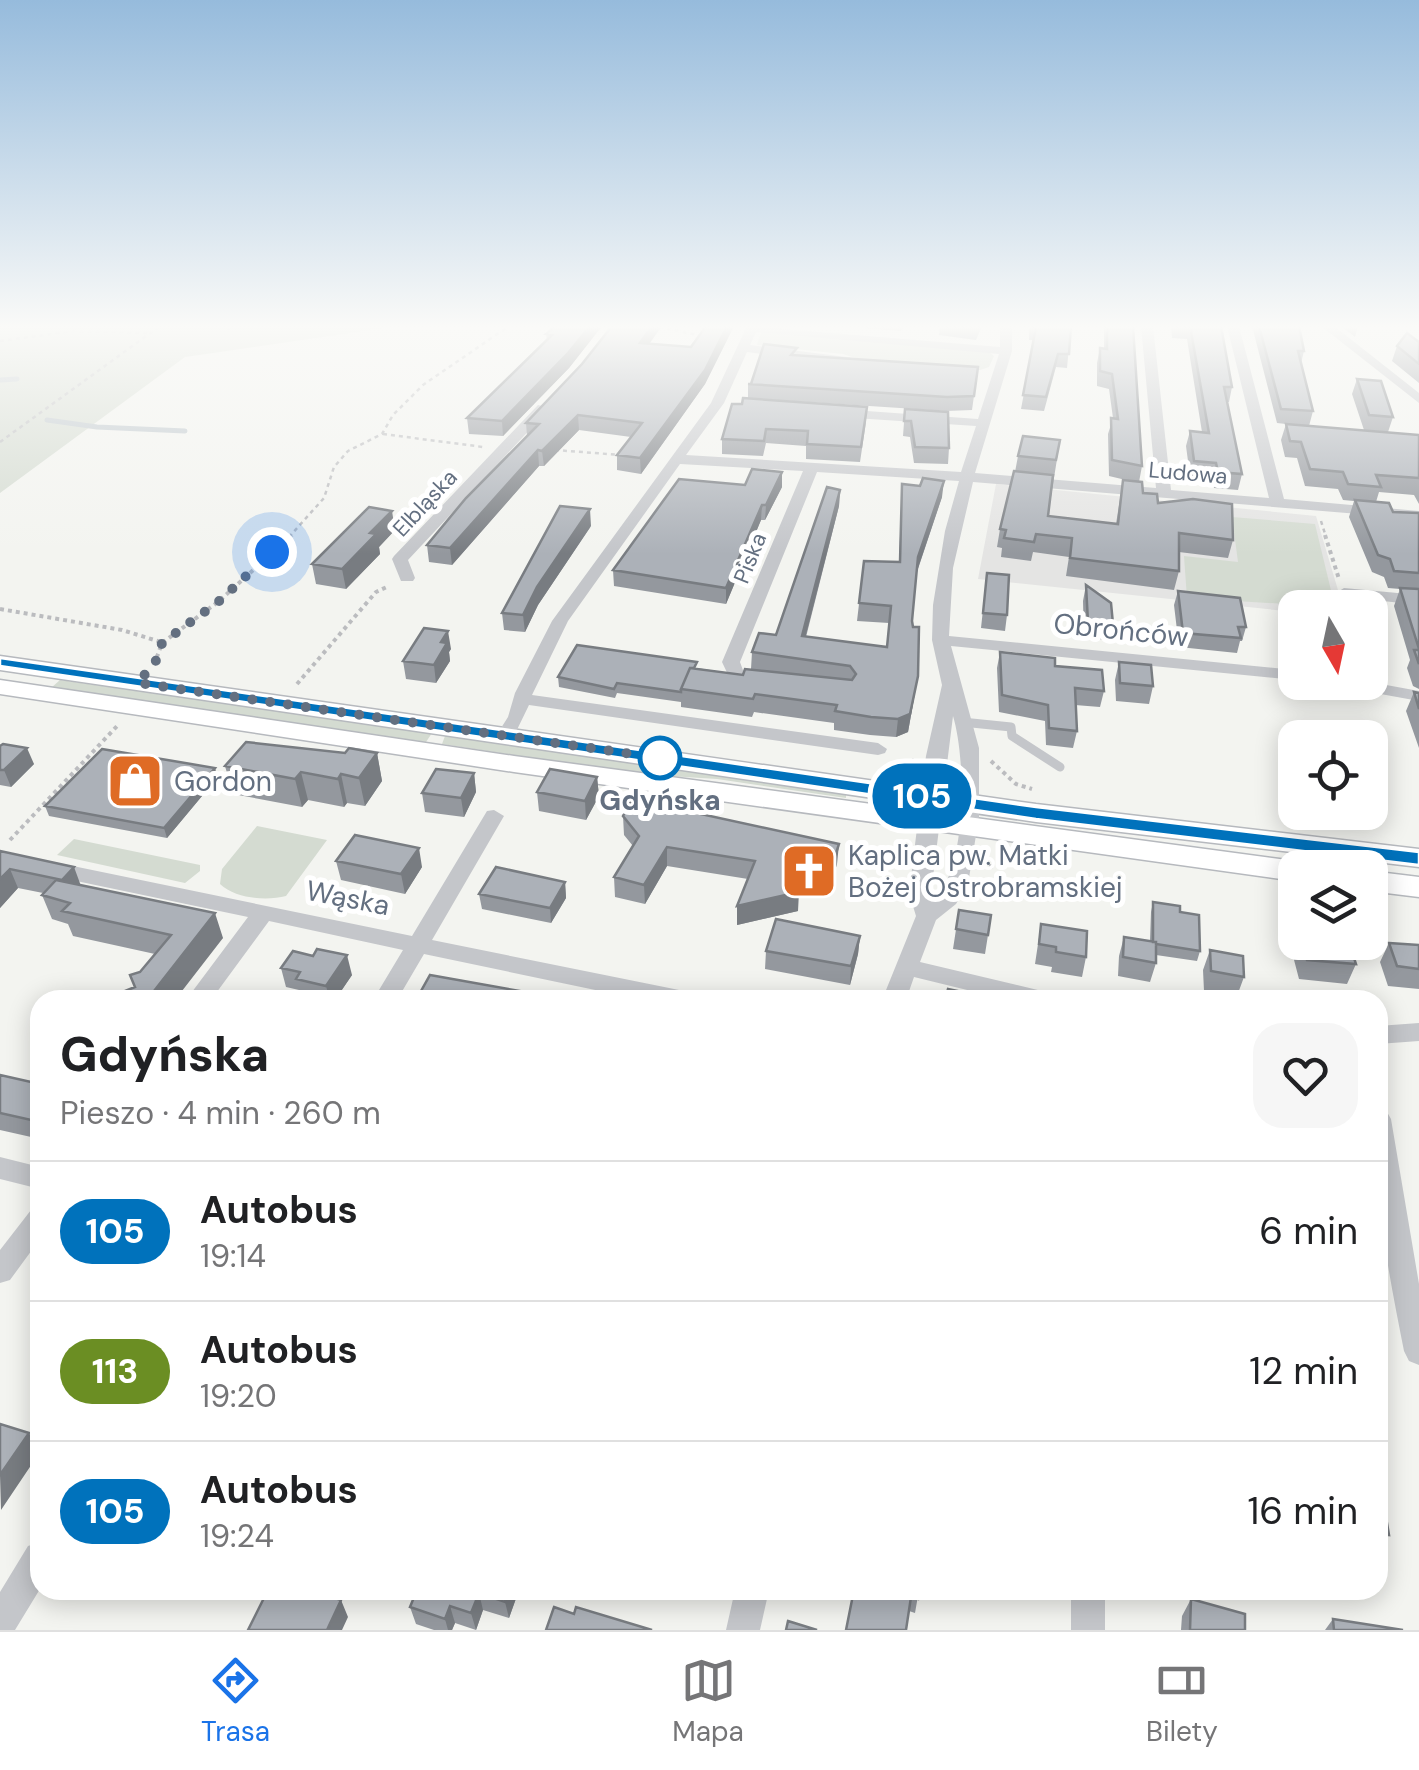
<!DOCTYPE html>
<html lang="pl">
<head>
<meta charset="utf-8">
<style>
  :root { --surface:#fff; --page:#f6f6f6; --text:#202124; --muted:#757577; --line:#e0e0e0; --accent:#1a73e8 }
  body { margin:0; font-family:"DM Sans",sans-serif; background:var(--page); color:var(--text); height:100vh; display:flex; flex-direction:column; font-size:38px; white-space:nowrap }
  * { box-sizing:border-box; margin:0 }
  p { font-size:32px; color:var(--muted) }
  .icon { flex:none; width:55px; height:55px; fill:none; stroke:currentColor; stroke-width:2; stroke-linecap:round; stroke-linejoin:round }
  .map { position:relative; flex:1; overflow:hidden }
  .drawer { position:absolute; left:30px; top:990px; width:1358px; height:610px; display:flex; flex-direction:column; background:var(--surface); border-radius:30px; box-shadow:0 5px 25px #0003 }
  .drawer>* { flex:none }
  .badge { padding:0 20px; border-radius:32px; font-size:35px; line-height:65px }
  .needle { width:65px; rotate:171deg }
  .fabs { position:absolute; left:1278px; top:590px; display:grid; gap:20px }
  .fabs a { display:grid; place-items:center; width:110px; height:110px; border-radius:20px; background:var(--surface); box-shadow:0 5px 25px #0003; font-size:50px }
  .you { position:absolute; width:50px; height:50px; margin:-25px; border:8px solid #fff; border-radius:50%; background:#1a73e8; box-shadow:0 0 0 15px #1a73e833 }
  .map>.badge { position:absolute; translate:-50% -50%; box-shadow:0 0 0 5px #fff }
  .round { display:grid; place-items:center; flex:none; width:105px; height:105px; border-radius:30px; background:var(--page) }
  .head { display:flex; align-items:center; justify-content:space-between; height:170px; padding:0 30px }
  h1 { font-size:48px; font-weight:800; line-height:75px }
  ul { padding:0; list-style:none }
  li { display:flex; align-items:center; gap:30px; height:140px; padding:0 30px; border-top:2px solid var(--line) }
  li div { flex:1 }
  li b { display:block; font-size:38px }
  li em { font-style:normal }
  li .badge { min-width:110px; font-weight:700; text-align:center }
  .dock { display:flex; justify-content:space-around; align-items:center; height:140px; border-top:2px solid var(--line); background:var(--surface); font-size:28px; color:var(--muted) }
  .dock a { display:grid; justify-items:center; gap:5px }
  .dock .on { color:var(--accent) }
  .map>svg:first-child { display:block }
  .built { fill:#e4e4e3 }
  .green { fill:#d4dbd1 }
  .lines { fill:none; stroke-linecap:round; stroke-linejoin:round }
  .stream { stroke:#bcc5cb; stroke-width:5 }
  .secondary-casing { stroke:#b6b9be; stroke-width:3 }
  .path-far1 { stroke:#bbbcbf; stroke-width:2.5; stroke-dasharray:4 4; stroke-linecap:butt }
  .path { stroke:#bbbcbf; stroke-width:4; stroke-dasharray:4 4; stroke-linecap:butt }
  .lane { stroke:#c4c6ca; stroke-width:9 }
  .street { fill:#c4c6ca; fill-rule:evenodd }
  .secondary { fill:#fff; fill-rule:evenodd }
  .wall { fill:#94989e }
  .shaded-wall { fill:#787c81 }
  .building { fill:#acb1b8; stroke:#787c81; stroke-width:2.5 }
  .line { fill:#0072bc; stroke:#fff; stroke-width:2.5 }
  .walk { stroke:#636f80; stroke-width:10; stroke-dasharray:0 18 }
  .stop-dot { fill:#fff; stroke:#0072bc; stroke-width:5 }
  .labels { text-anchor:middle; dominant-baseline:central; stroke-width:10; stroke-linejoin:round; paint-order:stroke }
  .far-street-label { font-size:22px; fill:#636f80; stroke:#fff }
  .street-label { font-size:28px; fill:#636f80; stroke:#fff }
  .poi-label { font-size:28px; fill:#636f80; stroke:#fff; text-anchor:start }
  .stop-label { font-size:28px; font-weight:bold; fill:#636f80; stroke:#fff }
</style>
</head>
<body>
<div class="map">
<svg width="1419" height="1630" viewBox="0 0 1419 1630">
  <rect width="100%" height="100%" fill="#f3f4f0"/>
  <!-- built -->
  <path class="built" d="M996,484L1316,516L1343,607L1295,608V612L978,579Z"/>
  <!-- green -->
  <path class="green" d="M0,326H398L185,357L0,493Z
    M761,332L988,351L994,356L989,367L980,370L861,360L843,354L757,345Z
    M1232,517L1315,524L1335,607L1187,598L1184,556L1238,562Z
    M60,680L432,733L426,742L51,688Z
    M445,736L846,793V798L717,779L637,774L442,744Z
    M257,826L327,840L286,896C267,901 236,899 220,884L222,869Z
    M74,839L200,865V871L185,883L57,855Z"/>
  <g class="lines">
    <!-- stream -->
    <path class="stream" d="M0,380L17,379
      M47,420L97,427L185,431"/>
    <!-- secondary casing -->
    <g class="secondary-casing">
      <path id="secondary" d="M0,656L1036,804L1419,849V867L1036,822L0,670Z
        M0,680L514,756L1295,861L1307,868H1295V881L514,772L0,694Z
        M1370,871L1419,877V897L1370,891Z"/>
    </g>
    <!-- path-far1 -->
    <path class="path-far1" d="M228,326V332
      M659,327L702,336
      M0,341L74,331L149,333
      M383,434L483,447
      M0,442L160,326
      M555,450L621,455
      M1321,521L1326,537
      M289,537L324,498L334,467L348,451L382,434L393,415L423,385L509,326"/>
    <!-- path -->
    <path class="path" d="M1325,535L1339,579
      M0,609L122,630L161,642
      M154,665L162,643L218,602L292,535
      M297,684L376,592L389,586
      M991,761L1016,784L1032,789
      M891,770L914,760
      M10,840L119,724
      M886,850L903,853
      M981,865L996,867"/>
    <!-- lane -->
    <path class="lane" d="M962,722L1011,727L1012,736L1060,767"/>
    <!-- street -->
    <path class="street" d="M747,326L1000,347V326H1012V351L975,473L1156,488L1141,326H1153L1171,490L1269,498L1227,326H1239L1284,499L1419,511V519L973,482L953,568L949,636L1295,670V680L951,646L979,748V817L968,884L956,904L936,920L920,962L1042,991L1050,994L1054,1000H1008L914,977L906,1000H882L916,916L909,893L926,756L942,685L932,640L933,605L945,531L959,481L817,472L740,662L744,673L767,677L770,681L761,686L731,681L722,662L803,471L680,464L568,621L532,695L878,743L887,749L885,753L878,755L529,705L512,740L505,742L496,736L508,717L515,693L552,621L711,403ZM756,332L999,354L978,419L839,409L832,413L839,417L976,426L961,472L686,455L724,403L747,352L855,366L861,362L855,358L750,345ZM953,716C966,759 968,869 933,901L931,893Z
      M1321,326H1334L1419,393V403Z
      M538,405L550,408L408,560L415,578L413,581H401L392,559L394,556Z
      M1344,588L1419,595V605L1338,596L1336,593Z
      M1333,682H1370L1419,691V701L1342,687Z
      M494,810L504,816L432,940L684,991L692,994L696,1000H643L424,954L397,1000H373L403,950L269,921L211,1000H186L248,917L0,865V851L412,936L487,811Z
      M1419,1023V1041L1378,1044V1026Z
      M1378,1109L1387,1112L1391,1119L1419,1284V1365L1409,1361L1404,1351C1388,1269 1372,1193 1378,1109Z
      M0,1157L40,1167V1189L0,1179Z
      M40,1206V1239L10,1280L0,1283V1250L31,1210Z
      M40,1542V1589L15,1630H0V1592L28,1546Z
      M735,1590H769L760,1630H726Z
      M1071,1590H1105V1630H1071Z"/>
    <!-- secondary -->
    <use href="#secondary" class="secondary"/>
  </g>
  <!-- wall -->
  <path class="wall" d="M556,326H602L569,368L503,436L469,434L467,418L547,340L546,334Z
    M706,326H734L705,384L641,474L617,470V455L631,437L579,430L544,466H539L452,565L429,562L427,545L527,436L526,423L582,364L650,344L691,347Z
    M841,326H904L901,331Z
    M940,326H982L976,340L939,335Z
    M1029,326H1071L1067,368L1056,367L1044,411L1021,409L1034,340H1029Z
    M1104,326H1133L1142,466L1139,482L1143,493L1158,503L1233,540L1228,558L1179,552V571L1174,590L1066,576L1069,557L1033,552L1031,561L1001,557L1002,548L997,547L1000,529L1015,472L1018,456L1060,440L1048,516L1116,524L1123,480L1130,481L1109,476L1108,434L1113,418L1109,389L1097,386V363L1100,348H1104Z
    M1171,326H1221L1232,387L1229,402H1227L1242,474L1238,490L1214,488L1212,478L1190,476L1186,446L1190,431L1202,432L1187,339L1172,338Z
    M1252,326H1299L1304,351L1301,363L1313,411L1309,426L1364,430L1352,394L1357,379L1393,417L1388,432L1419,435V504L1414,495L1379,492L1376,502L1393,512L1419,513V689L1413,686L1407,668L1410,660L1394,606L1400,589L1388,588L1384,577L1372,572L1349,517L1354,501L1343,500L1338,489L1305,486L1297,458L1285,457L1281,440L1286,424L1277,423Z
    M1341,326H1358L1355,337Z
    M1419,342V383L1392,361L1397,346Z
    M797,355L978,367L972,410L946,411L748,398V384H751Z
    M732,404L866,422L860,462L806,459V446L766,443L763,456L722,454V439Z
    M905,409L949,448L948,464L914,463L910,437L903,436Z
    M902,484L942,497L917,572L912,621L918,676L908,732L896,737L870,735L834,730V723L754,712L752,717L681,707V702L617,693L615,698L559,687L558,677L697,668L743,675L751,669L752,652L776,635L840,490L839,506L806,637L887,647L889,623L857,621L864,561L899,562Z
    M745,485L782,487L765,520H761L726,604L614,586L613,570Z
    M591,526L538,605L525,632L504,630L502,613Z
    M395,530L379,547L380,554L346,589L316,584L312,564Z
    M987,573L1007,615L1005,631L981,628Z
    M1086,585L1113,624L1109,640L1084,638L1083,601Z
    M1178,591L1246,627L1242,641H1240L1237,653L1179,647L1174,605Z
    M1283,618L1295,619V658L1284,657L1278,635Z
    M451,649L449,652L450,661L436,683L406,679L403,661Z
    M1000,652L1055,666L1104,691L1100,707L1075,705L1077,731L1073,748L1046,745L1045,721L999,712L997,668Z
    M1119,662L1153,686L1149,704L1116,701L1115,680Z
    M1414,692L1419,693V748L1406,711Z
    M0,746L34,764L11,787L0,785Z
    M345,753H377L382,781L365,806L347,803L344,807L308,800L302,807L233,794L225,766Z
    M215,768L217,778L167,838L49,816L45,806Z
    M474,773L476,792L464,817L425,812L422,793Z
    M597,777L599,796L586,820L539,811L537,792Z
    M623,816L837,864L828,894L797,888L798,911L737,925L748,879L667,866L645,904L615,897L614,877L633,846L624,835Z
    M0,851L81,885L223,938L135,987L140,972L155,954L73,936L68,924L52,919L42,895L43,893L18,888L0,908Z
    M336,861L422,867L405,894L341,880Z
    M565,882L566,898L551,923L482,909L479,894Z
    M1153,902L1180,912L1200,951L1197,961L1156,955V963L1150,982L1118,976L1119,956L1124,937L1150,941L1151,912Z
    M959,910L988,935L985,954L953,949Z
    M1041,924L1086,957L1082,977L1051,972L1052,967L1035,964Z
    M860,936L858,954L850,985L765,969L766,951Z
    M1298,942H1368L1370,950L1366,959L1354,958L1356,964L1347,984L1299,979L1293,956Z
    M1389,943L1419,945V989L1388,986L1380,962Z
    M1210,950L1244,977L1237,996L1204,991L1203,970Z
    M281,968L352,975L335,1000H307L301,998L299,990L286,987Z
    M0,1075L40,1084V1139L0,1130Z
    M1378,1492L1389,1535L1384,1543V1546L1378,1556Z
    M417,1590H519L509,1618L483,1610L476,1630L455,1623L452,1630H434L416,1624L410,1607Z
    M919,1590L915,1613L909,1611L846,1630Z
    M1191,1599L1245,1630H1181L1182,1616Z
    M1333,1619L1403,1630H1325Z"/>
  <!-- shaded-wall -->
  <path class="shaded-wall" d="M590,326H602L569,368L503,436L502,421Z
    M652,326H662L640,357V343Z
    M727,326H734L705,384L641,474L640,458Z
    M578,415L579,430L544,466L542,451Z
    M538,450L539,466L452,565L450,548Z
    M782,472V487L765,520L766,505Z
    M944,481L942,497L916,574L918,557Z
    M840,490L839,506L801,654L802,636Z
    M762,505L761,520L726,604V588Z
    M590,509L591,526L538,605L525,632L523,615L537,587Z
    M392,511L395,530L379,547L380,554L346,589L342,569L370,533Z
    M448,631L451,649L449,652L450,661L436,683L434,665L441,642Z
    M918,676L908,732L896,737L898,719Z
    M27,748L34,764L11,787L4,770Z
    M377,753L382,781L365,806L359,778Z
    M215,768L217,778L167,838L164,828Z
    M301,772L308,800L302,807L295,779Z
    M474,773L476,792L464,817L461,798Z
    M341,774L347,803L344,807L338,779Z
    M597,777L599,796L586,820L585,801Z
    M839,844L837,864L828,894L829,875Z
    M667,847V866L645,904L644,885Z
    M419,848L422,867L405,894L401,874Z
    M74,867L81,886L70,899L62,880Z
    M10,869L18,888L0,908V879Z
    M565,882L566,898L551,923L550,908Z
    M799,892L798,911L737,925V906Z
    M215,913L223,938L175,1000H147Z
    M860,936L858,954L850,985L851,966Z
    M347,955L352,975L335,1000H330L326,986Z
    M29,1433L40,1452L1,1510L0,1475Z
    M509,1590H519L509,1618L505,1602Z
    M479,1593L483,1610L476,1630L471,1613Z
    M341,1600L348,1617L342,1630H327Z
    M450,1606L455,1623L452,1630H448L445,1619Z"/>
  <!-- building -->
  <path class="building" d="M556,326H590L568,353L502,421L467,418L552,335L546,334Z
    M612,326H652L640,343L691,347L706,326H727L705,370L640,458L617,455L642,423L578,415L542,451L538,450L450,548L427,545L466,498L539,424L526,423L582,364Z
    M1031,326H1071L1069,354H1058L1046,397L1023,395L1036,327Z
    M1107,326H1133L1142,466L1112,460L1111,418L1118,419L1112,374L1100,371V348L1107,349Z
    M1190,326H1221L1232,387H1224L1242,474L1218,472L1216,463L1194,461L1190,431L1209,433Z
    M1259,326H1299L1304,351H1298L1313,411L1281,409Z
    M1407,333L1419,342V364L1397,346Z
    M764,344L797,348L791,355L978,367L974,396L947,397L748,384H751Z
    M1357,379L1381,381L1393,417L1369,415Z
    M743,398L867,407L861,447L807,444L808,431L766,429L764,441L722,439L732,404H742Z
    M905,409L948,412L949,448L915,447L911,421H904Z
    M1286,424L1419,435V478L1376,475L1381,487L1348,484L1343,472L1310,469L1301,442L1290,441Z
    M1023,436L1060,440L1056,460L1018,456Z
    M752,469L782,472L766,505H762L726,588L613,570L679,479L745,485Z
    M1014,471L1053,475L1048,516L1118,524L1123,480L1142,482L1143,493L1157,494L1158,503L1193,499L1232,504L1233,540L1179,533V571L1070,558L1072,538L1036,534L1034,542L1004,538L1006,530L1000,529Z
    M923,478L944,481L918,557L912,621L913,627H919L918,676L910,714L898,719L871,717L835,711L837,705L755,694L753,699L681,689L690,668L743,675L745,669L852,680L856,674L850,666L752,652L759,633L776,635L827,487L840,490L802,636L887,647L891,606L859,603L864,561L900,562L902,484L920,486Z
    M1355,500L1389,503L1393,512L1419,513V573L1394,571L1390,559L1378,555Z
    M560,506L590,509L537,587L523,615L502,613Z
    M369,507L392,511L370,533L376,534L342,569L312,564Z
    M987,573L1009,575L1007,615L983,613Z
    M1086,585L1111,603L1113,624L1088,622Z
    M1400,588L1419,589V649Z
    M1178,591L1240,598L1246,627H1238L1241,638L1183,633Z
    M1283,618L1295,619V640L1290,639Z
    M424,628L448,631L441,642L447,643L434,665L403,661Z
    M577,645L697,662L694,668H690L681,689V692L617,683L614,689L558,677Z
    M1414,650H1419V664Z
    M1000,652L1055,658V666L1102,670L1104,691L1075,688L1077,731L1049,728L1048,705L1002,695Z
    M1119,662L1151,665L1153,686L1120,683Z
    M1414,692L1419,693V709Z
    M246,742L345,753L349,748L377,753L359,778L341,774L338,779L301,772L295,779L225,766Z
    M3,744L27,748L4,770H0V746Z
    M102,749L215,768L164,828L45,806Z
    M436,769L474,773L461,798L422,793Z
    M550,769L597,777L585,801L537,792Z
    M632,799L839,844L829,875L787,867L799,892L737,906L755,861L667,847L644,885L614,877L639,836L623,816Z
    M355,835L419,848L401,874L336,861Z
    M0,851L74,867L62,880L10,869L0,879Z
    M496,867L565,882L550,908L479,894Z
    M56,880L215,913L147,1000H103L135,987L130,975L140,972L171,935L62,911L70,903L42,895Z
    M1153,902L1180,906V912L1199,915L1200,951L1156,944V942H1153Z
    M959,910L991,915L988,935L956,929Z
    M776,919L860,936L851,966L766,951Z
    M1041,924L1087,931L1086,957L1056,952V947L1039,944Z
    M1124,937L1156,942V963L1123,957Z
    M1302,942H1349L1356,964L1307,960Z
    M1349,942H1368L1370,950L1351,948Z
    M1389,943L1419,945V969L1397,966Z
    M317,949L347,955L326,986L296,979L300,972L281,968L293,951L313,956Z
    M1210,950L1243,956L1244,977L1211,971Z
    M430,975L531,993L527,1000H416Z
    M948,989L981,996L980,1000H945Z
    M1022,996L1048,1000H1021Z
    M0,1075L40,1084V1122L0,1113Z
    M0,1424L29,1433L0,1475Z
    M1378,1492L1382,1493L1389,1535L1382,1534L1384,1546L1378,1545Z
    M268,1590H310L341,1600L327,1630H248Z
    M417,1590H509L505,1602L479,1593L471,1613L450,1606L445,1619L410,1607Z
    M854,1590H919L918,1599L911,1597L906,1630H846Z
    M1191,1599L1245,1614V1630H1190Z
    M554,1607L574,1614L576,1607L652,1630H546Z
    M1333,1619L1403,1630H1334Z
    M788,1621L817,1630H786Z"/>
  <!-- sky -->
  <linearGradient id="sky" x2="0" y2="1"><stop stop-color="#96bbdc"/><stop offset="0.59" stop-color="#fafaf8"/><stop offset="1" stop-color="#fafaf8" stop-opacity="0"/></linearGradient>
  <rect width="1419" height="554" fill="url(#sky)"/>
  <!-- line -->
  <path class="line" d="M0,658L1036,807L1419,852V865L1036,819L0,666Z"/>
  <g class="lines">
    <!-- walk -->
    <path class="walk" d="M272,552L218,602L162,643L158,658L138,683L660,758"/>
  </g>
  <!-- icons -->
  <defs>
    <g id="shop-square" transform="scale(2.875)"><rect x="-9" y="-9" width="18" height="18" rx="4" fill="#df6b25" stroke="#fff"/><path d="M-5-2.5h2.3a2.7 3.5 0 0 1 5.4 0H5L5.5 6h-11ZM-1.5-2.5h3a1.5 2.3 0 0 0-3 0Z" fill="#fff"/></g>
    <g id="church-square" transform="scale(2.875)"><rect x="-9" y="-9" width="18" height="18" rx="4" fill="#df6b25" stroke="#fff"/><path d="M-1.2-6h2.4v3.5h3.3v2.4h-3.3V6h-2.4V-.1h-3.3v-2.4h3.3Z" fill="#fff"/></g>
  </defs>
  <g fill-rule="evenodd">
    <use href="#shop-square" x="135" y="781"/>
    <use href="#church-square" x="809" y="871"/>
  </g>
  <!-- markers -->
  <circle class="stop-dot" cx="660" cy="758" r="20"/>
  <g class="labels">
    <!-- far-street labels -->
    <g class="far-street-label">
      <text transform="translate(1188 473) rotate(5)">Ludowa</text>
      <text transform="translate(425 503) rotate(-47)">Elbląska</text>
      <text transform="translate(750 558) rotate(-68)">Piska</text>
    </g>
    <!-- street labels -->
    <g class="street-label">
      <text transform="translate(1121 630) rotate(6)">Obrońców</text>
      <text transform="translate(348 898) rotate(11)">Wąska</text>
    </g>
    <!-- poi labels -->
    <g class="poi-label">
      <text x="174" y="781">Gordon</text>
      <text x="848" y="855">Kaplica pw. Matki<tspan x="848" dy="32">Bożej Ostrobramskiej</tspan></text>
    </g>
    <!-- stop labels -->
    <g class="stop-label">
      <text x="660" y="800">Gdyńska</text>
    </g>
  </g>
</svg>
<div class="fabs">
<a><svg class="needle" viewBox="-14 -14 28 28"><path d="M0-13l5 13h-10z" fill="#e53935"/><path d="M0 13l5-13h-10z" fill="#757577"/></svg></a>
<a><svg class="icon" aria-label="locate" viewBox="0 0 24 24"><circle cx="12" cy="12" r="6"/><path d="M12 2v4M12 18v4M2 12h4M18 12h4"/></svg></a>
<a><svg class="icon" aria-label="layers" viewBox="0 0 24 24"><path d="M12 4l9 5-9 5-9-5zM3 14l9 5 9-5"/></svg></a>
</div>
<div class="you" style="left:272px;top:552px"></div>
<b class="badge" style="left:922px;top:796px;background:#0072bc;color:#fff">105</b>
<section class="drawer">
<div class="head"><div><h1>Gdyńska</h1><p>Pieszo · 4 min · 260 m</p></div><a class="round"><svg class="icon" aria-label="heart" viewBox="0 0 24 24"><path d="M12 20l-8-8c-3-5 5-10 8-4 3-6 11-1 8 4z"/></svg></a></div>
<ul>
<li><span class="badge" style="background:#0072bc;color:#fff">105</span><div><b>Autobus</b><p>19:14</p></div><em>6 min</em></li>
<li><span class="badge" style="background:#6b8e23;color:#fff">113</span><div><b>Autobus</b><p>19:20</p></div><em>12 min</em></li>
<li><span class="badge" style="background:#0072bc;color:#fff">105</span><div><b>Autobus</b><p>19:24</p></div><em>16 min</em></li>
</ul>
</section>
</div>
<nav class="dock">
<a class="on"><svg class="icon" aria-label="directions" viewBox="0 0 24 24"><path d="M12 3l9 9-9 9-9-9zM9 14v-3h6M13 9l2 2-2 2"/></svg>Trasa</a>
<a><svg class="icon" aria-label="map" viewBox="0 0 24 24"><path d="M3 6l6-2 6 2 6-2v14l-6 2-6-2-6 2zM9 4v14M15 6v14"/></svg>Mapa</a>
<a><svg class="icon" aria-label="tickets" viewBox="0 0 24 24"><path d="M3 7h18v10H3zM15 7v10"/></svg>Bilety</a>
</nav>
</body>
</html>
